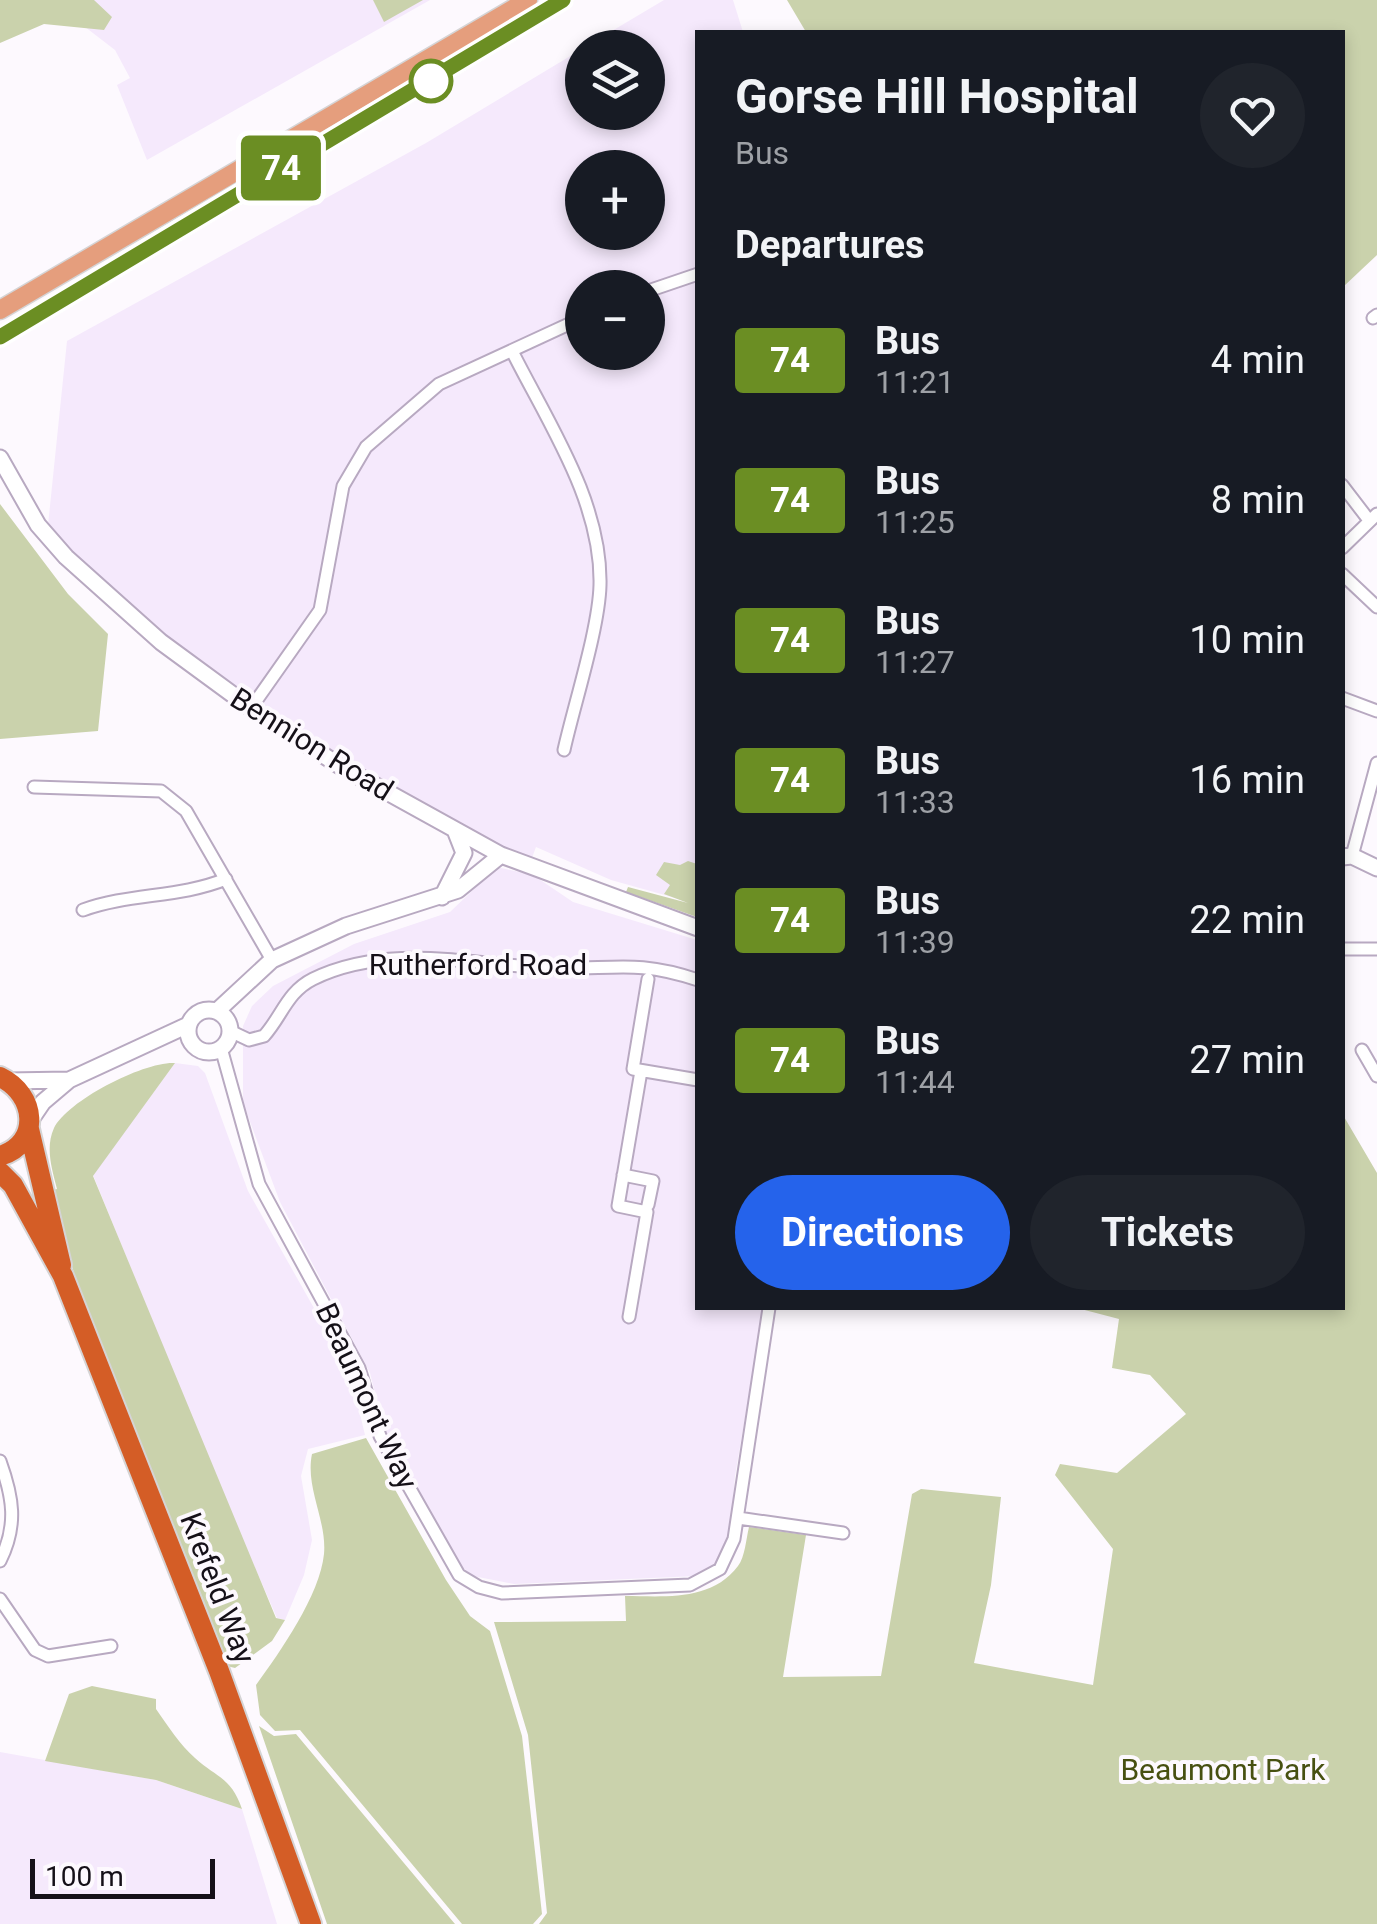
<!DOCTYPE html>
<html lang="en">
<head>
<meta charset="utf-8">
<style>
  :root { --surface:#171b24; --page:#20242c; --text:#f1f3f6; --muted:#9ea1a6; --accent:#2563eb }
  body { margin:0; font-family:Roboto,sans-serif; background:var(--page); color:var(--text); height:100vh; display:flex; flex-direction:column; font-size:38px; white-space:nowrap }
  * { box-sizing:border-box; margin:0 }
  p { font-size:32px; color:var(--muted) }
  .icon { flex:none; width:55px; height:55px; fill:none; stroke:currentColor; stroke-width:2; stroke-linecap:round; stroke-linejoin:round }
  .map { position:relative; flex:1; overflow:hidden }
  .details { position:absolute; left:695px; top:30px; width:650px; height:1280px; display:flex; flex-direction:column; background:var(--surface); border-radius:0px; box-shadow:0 5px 15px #0003 }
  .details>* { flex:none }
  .badge { padding:0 20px; border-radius:8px; font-size:35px; line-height:65px }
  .controls { position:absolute; left:565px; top:30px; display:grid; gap:20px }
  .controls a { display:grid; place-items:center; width:100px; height:100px; border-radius:50%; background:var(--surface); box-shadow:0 5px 15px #0003; font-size:50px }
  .scale { position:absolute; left:30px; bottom:25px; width:185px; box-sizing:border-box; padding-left:10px; border:5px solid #151018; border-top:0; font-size:28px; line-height:35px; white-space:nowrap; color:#151018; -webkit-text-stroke:8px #fdf9fe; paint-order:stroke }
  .map>.badge { position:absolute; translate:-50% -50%; box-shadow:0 0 0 5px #fff }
  h2 { padding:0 40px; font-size:38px; line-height:90px }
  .round { display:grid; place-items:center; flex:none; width:105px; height:105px; border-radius:52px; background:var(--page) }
  .headline { display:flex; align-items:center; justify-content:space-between; height:170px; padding:0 40px }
  h1 { font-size:48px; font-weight:700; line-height:75px }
  .action { display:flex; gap:20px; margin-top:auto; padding:20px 40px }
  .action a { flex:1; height:115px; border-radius:60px; background:var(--accent); color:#fff; font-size:40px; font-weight:700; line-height:115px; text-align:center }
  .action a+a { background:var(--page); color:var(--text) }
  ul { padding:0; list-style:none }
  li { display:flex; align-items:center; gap:30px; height:140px; padding:0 40px }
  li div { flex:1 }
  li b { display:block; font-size:38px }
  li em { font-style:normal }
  li .badge { min-width:110px; font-weight:700; text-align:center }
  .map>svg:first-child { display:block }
  .built { fill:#f5e9fc; fill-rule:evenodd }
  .green { fill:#cad2ac }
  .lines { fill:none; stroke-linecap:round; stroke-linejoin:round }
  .street-casing { stroke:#b8a9c1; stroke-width:15 }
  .secondary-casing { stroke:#b8a9c1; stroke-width:19 }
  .primary-casing { stroke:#d5d4d5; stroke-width:21 }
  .highway-casing { stroke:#d5d4d5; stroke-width:24 }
  .street { stroke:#fff; stroke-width:11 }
  .secondary { stroke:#fff; stroke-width:15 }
  .primary { stroke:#e59e7d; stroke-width:18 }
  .highway { stroke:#d45d26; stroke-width:20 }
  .line-casing { stroke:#fff; stroke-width:22 }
  .line { stroke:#6b8e23; stroke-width:15 }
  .stop-dot { fill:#fff; stroke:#6b8e23; stroke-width:5 }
  .labels { text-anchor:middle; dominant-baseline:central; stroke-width:8; stroke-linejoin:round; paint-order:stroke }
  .street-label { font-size:30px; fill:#151018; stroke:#fdf9fe }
  .park-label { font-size:30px; fill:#475011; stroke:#fdf9fe }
</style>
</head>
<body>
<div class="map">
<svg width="1377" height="1924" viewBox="0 0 1377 1924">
  <rect width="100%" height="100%" fill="#fdf9fe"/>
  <!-- built -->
  <path class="built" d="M69,0H430L147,160L117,85L130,78L115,50L63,10Z
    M664,0H733L743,32H698L697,904L611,880L536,847L529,866L455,830L206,676L47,535L67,341L426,143L582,49V112H648V48L585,47ZM582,168H648V232H582ZM582,288H648V352H582Z
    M497,867L533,875L573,902L697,940L698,1308H764L735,1476L730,1535L720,1560L697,1576L514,1584L473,1576L463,1568L386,1437L370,1373L280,1202L243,1103V1026L252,1006L273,986L354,944L450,912Z
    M175,1063L198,1066L205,1073L248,1191L350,1372L365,1435L308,1449L301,1476L312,1540L304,1575L285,1620L277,1618L220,1488L93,1175Z
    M0,1752L156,1780L242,1809L277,1924H0Z"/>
  <!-- green -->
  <path class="green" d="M0,0H94L112,17L104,30L44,24L0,43Z
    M373,0H423L384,22Z
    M787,0H1377V255L1343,287L1342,32H806Z
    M0,504L68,594L108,634L98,731L0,739Z
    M688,861L697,864V917L626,892L628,887L688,903L664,894L670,885L656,875L664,862L680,865Z
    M175,1063L93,1176L276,1618L285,1620L272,1641L235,1668L223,1665L89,1322L49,1191L57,1189C52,1169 45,1148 54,1128C68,1100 145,1061 175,1063Z
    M1343,1115L1377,1173V1924H539L547,1913L528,1735L494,1622L626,1621L625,1596C663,1596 711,1602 738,1566C745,1557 746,1539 749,1527L806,1535L783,1677L881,1676L912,1494L921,1489L1001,1497L991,1585L974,1663L1093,1685L1113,1549L1055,1475L1060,1464L1117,1473L1186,1414L1150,1375L1112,1368L1119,1319L1077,1308H1342Z
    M366,1438L446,1580L470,1616L490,1631L522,1736L542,1914L533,1924H462L300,1730L275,1731L260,1715L256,1685C280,1652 320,1595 324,1554C327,1520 305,1488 312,1454Z
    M92,1686L156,1699V1709C168,1726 180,1745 195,1758C217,1778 231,1777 242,1809L156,1780L45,1761L69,1694Z
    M259,1726L274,1736L296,1734L455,1924H327Z"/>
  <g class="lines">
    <!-- street casing -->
    <g class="street-casing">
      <path id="street" d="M648,291L698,274
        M1373,318L1377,315
        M512,351C548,423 602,502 600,585C599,628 574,705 564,750
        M1342,485L1368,519
        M1342,548L1377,514
        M1342,574L1377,607
        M1342,698L1377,711
        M251,708L320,610L343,486L366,447L439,384L582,318
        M34,787L161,791L186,811L272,960
        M1352,856L1377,763
        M83,910C130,893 179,898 226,879
        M1342,949H1377
        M648,979L633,1069L698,1080
        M230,1031L249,1040L264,1036C282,1016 287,992 313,979C387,943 469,964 547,968C609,971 633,958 698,980
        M221,1048L259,1184L359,1368L380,1436L459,1575L479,1587L502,1593L690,1585L720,1569L734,1539L769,1308
        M1362,1050L1377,1076
        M623,1175L653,1181L648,1205
        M629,1317L647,1212L618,1206L641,1071
        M0,1461C13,1497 18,1525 0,1561
        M738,1518L843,1533
        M0,1599L35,1650L48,1656L111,1646"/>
    </g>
    <!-- secondary casing -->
    <g class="secondary-casing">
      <path id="secondary" d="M0,458L38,525L66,557L161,642L251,708L340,766L501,855L698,928
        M1342,857L1352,856L1377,868
        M442,897L464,853L455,830
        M188 1031a21 21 0 1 1 42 0a21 21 0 1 1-42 0Z
        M217,1011L272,960L346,926L458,890L501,855
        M7,1081L69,1080
        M30,1121L43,1102L69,1080L188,1025"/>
    </g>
    <!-- primary casing -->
    <g class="primary-casing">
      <path id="primary" d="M0,310L528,0
        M0,337L563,0"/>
    </g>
    <!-- highway casing -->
    <g class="highway-casing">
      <path id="highway" d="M0,1077C36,1094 42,1143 0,1156
        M29,1129L61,1265
        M0,1172L13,1185L63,1276L219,1671L311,1924"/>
    </g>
    <!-- street -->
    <use href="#street" class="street"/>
    <!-- secondary -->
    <use href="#secondary" class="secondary"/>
    <!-- primary -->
    <use href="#primary" class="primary"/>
    <!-- highway -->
    <use href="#highway" class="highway"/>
  </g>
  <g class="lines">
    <!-- line casing -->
    <g class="line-casing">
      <path id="line" d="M0,337L563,0"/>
    </g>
    <!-- line -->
    <use href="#line" class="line"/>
  </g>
  <!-- markers -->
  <circle class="stop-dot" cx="431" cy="81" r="20"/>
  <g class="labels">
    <!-- street labels -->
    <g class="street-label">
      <text transform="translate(312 744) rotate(32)">Bennion Road</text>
      <text x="478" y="964">Rutherford Road</text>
      <text transform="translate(367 1396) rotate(65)">Beaumont Way</text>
      <text transform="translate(218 1588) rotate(69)">Krefeld Way</text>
    </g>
    <!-- park labels -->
    <g class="park-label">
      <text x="1223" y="1769">Beaumont Park</text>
    </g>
  </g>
</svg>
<div class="controls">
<a><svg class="icon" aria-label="layers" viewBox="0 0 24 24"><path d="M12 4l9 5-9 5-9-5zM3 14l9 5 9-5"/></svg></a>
<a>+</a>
<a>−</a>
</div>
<div class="scale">100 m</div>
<b class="badge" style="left:281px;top:168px;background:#6b8e23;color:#fff">74</b>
<section class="details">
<div class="headline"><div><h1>Gorse Hill Hospital</h1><p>Bus</p></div><a class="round"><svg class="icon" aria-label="heart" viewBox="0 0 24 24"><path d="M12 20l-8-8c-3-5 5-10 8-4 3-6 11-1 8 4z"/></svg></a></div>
<h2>Departures</h2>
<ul>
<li><span class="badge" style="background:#6b8e23;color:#fff">74</span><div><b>Bus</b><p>11:21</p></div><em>4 min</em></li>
<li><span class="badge" style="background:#6b8e23;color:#fff">74</span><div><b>Bus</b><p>11:25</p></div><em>8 min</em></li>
<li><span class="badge" style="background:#6b8e23;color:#fff">74</span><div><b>Bus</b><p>11:27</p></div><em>10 min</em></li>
<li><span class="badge" style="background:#6b8e23;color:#fff">74</span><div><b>Bus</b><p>11:33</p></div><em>16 min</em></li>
<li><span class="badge" style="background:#6b8e23;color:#fff">74</span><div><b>Bus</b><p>11:39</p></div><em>22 min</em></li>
<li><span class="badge" style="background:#6b8e23;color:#fff">74</span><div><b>Bus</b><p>11:44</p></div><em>27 min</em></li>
</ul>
<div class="action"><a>Directions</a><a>Tickets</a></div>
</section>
</div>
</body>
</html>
